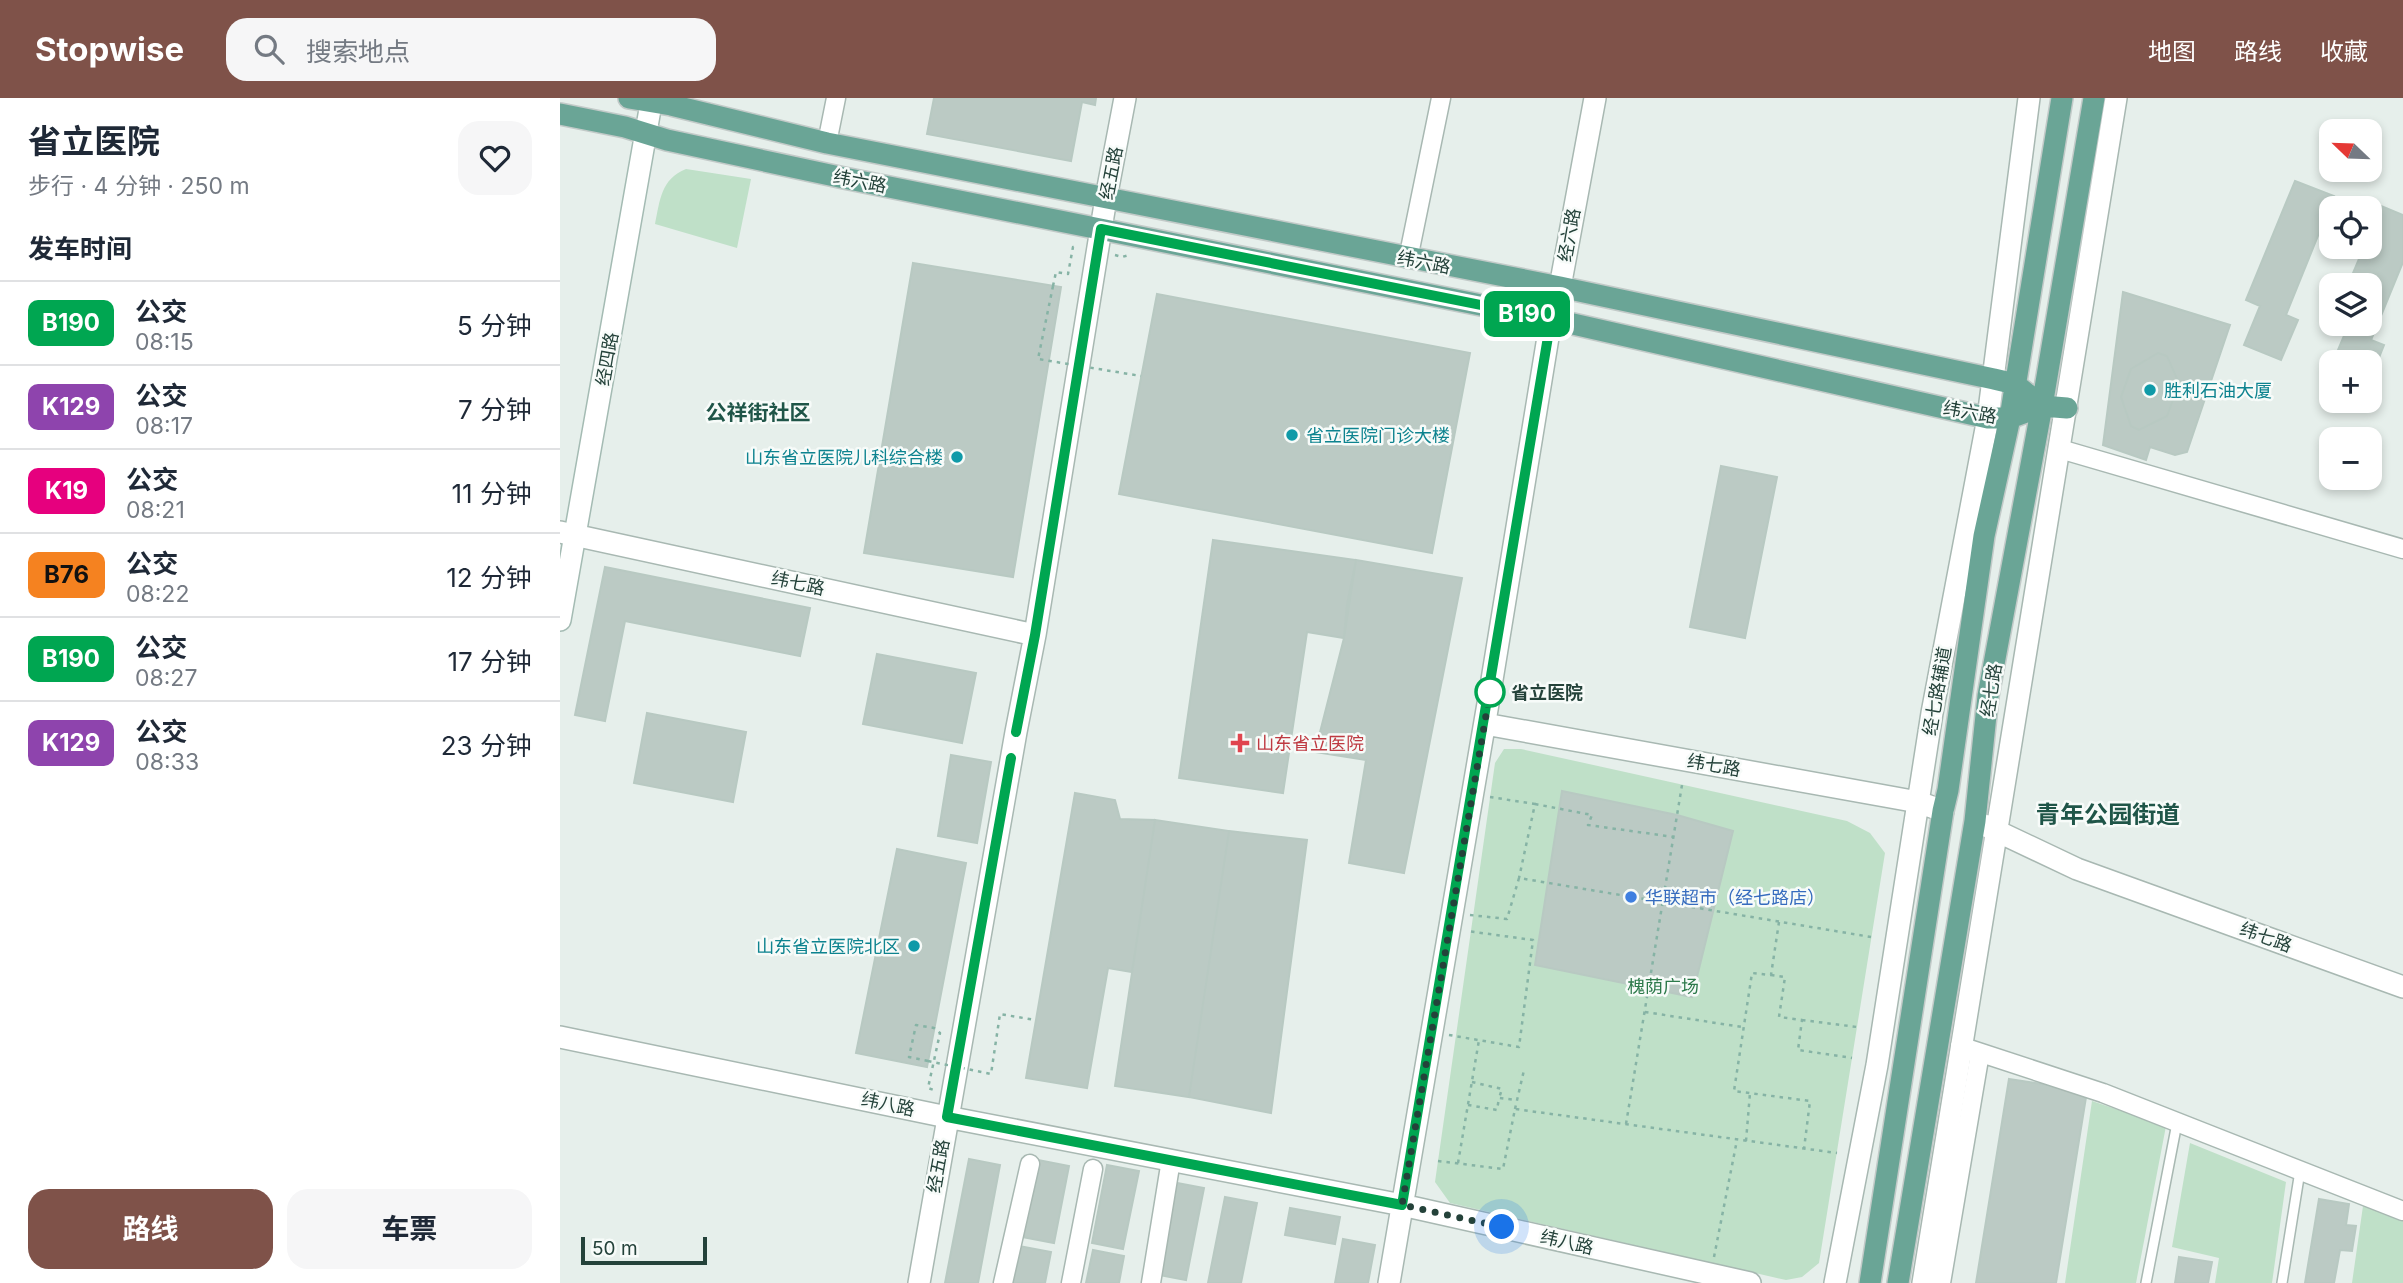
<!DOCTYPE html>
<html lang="zh">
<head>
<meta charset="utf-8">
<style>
  :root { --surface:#fff; --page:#f6f6f7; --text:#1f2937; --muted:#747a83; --line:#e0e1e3; --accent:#7f5249 }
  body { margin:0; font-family:Inter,"Noto Sans SC",sans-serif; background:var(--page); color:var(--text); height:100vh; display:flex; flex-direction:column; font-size:26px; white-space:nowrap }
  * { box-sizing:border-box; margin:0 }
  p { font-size:23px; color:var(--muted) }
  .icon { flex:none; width:38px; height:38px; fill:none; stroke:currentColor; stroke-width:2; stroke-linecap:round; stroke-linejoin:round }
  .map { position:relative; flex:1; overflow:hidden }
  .details { display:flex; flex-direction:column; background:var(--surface); width:560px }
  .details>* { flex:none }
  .badge { padding:0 14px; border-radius:10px; font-size:24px; line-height:46px }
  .needle { width:46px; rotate:293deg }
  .fabs { position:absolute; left:1759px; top:21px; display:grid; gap:14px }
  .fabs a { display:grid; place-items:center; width:63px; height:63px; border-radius:14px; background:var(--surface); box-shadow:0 4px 10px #0003; font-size:35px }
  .scale { position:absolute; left:21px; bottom:18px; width:126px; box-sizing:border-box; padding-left:7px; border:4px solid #24423a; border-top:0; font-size:19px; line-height:24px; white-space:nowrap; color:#24423a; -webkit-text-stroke:5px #f7fbf9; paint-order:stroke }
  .you { position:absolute; width:35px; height:35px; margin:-18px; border:5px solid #fff; border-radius:50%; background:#1a73e8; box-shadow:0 0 0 10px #1a73e833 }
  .map>.badge { position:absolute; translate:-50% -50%; box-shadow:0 0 0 4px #fff }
  h2 { padding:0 28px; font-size:26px; line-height:63px }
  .round { display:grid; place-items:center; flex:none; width:74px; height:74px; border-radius:21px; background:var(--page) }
  .headline { display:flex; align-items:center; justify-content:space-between; height:119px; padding:0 28px }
  h1 { font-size:33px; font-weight:700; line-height:52px }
  .cta { display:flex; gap:14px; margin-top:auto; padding:14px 28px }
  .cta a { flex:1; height:80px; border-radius:21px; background:var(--accent); color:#fff; font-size:28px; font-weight:700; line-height:80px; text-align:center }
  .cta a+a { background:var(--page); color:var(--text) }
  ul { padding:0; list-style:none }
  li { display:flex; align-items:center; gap:21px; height:84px; padding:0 28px; border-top:2px solid var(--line) }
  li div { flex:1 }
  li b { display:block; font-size:26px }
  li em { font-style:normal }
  li .badge { min-width:77px; font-weight:700; text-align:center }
  header { display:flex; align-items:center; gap:42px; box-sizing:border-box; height:98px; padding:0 35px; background:var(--accent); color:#fff }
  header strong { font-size:33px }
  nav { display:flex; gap:38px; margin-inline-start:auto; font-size:24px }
  .search { width:490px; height:63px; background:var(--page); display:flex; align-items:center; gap:18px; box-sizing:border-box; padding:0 24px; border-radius:21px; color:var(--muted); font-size:26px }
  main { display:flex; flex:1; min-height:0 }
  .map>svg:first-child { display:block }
  .green { fill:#bfe0c8 }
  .building { fill:#bbcac4; stroke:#b8c9c2; stroke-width:2 }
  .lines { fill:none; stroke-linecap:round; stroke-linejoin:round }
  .service-casing { stroke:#a8b8b2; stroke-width:12 }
  .minor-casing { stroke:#a8b8b2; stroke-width:21 }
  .tertiary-casing { stroke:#a8b8b2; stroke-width:24 }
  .secondary-casing { stroke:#a4bbb3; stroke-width:24 }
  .primary-casing { stroke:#c2cac8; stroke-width:24 }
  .path { stroke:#86b3a5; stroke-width:2.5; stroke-dasharray:3.5 5; stroke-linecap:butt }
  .service { stroke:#fff; stroke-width:9 }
  .minor { stroke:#fff; stroke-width:18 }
  .tertiary { stroke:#fff; stroke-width:21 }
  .secondary { stroke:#fff; stroke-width:21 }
  .primary { stroke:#6aa596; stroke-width:21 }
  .path-bridge { stroke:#86b3a5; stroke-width:2.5; stroke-dasharray:3.5 5; stroke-linecap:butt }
  .line-casing { stroke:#fff; stroke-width:16 }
  .line { stroke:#00a651; stroke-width:10 }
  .walk { stroke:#24423a; stroke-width:7; stroke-dasharray:0 12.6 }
  .culture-dot { fill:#0f9aa8; stroke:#f7fbf9; stroke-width:2.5 }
  .stop-dot { fill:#fff; stroke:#00a651; stroke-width:3.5 }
  .health-dot { fill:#e0444e; stroke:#f7fbf9; stroke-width:2.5 }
  .shop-dot { fill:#3f7fe0; stroke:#f7fbf9; stroke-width:2.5 }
  .labels { text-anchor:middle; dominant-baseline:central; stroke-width:5; stroke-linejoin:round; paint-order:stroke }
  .street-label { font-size:18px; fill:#24423a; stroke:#f7fbf9 }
  .culture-label { font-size:18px; fill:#0d838f; stroke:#f7fbf9; text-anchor:start }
  .stop-label { font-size:18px; font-weight:bold; fill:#24423a; stroke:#f7fbf9; text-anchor:start }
  .health-label { font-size:18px; fill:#be3a42; stroke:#f7fbf9; text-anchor:start }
  .shop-label { font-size:18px; fill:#366cbe; stroke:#f7fbf9; text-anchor:start }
  .park-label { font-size:18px; fill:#2d7a4b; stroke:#f7fbf9 }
  .quarter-label { font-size:21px; font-weight:bold; fill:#1f5548; stroke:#f7fbf9 }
  .district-label { font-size:24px; font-weight:bold; fill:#1f5548; stroke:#f7fbf9 }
</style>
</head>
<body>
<header>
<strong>Stopwise</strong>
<div class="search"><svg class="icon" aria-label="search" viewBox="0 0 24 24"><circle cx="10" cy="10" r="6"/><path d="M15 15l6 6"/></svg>搜索地点</div>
<nav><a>地图</a><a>路线</a><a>收藏</a></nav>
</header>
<main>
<section class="details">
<div class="headline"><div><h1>省立医院</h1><p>步行 · 4 分钟 · 250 m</p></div><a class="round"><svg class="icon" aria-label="heart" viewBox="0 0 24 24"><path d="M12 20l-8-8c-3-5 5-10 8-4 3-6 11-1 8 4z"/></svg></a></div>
<h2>发车时间</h2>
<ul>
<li><span class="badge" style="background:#00a651;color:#fff">B190</span><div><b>公交</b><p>08:15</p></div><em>5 分钟</em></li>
<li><span class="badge" style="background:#8e44ad;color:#fff">K129</span><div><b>公交</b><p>08:17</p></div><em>7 分钟</em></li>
<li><span class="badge" style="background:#e6007e;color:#fff">K19</span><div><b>公交</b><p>08:21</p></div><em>11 分钟</em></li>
<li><span class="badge" style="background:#f58220;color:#111">B76</span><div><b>公交</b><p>08:22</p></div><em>12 分钟</em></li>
<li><span class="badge" style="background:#00a651;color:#fff">B190</span><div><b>公交</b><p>08:27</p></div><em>17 分钟</em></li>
<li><span class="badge" style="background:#8e44ad;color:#fff">K129</span><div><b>公交</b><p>08:33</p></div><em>23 分钟</em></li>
</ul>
<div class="cta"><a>路线</a><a>车票</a></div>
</section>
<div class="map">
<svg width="1843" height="1185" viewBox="0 0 1843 1185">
  <rect width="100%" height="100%" fill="#e6efeb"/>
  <!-- green -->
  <path class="green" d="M126,71L191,81L177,150L95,126C100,102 101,81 126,71Z
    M944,651H961L1287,723L1310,735L1325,755L1259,1165L1242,1179L1226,1182L890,1105L875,1084L935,665Z
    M1532,1003L1606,1028L1576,1185H1505Z
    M1630,1045L1726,1084L1712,1185H1655L1659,1160L1612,1149Z
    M1803,1108L1843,1122V1185H1792Z"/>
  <!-- building -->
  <path class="building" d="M374,0H536L535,7L522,4L511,63L367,36Z
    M1735,83L1774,98L1726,217L1738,222L1721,262L1684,247L1700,208L1686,202Z
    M1821,108L1843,117V164L1811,242L1824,247L1810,282V264H1773L1786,233L1772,228L1773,226H1810V187H1788L1804,149H1810V135Z
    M353,165L501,189L453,479L304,455Z
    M1563,194L1670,227L1627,354L1615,357L1590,349L1586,362L1543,347Z
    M597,196L910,255L872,455L559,396Z
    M1598,255L1607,258L1619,285L1607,318L1579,332L1571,328L1561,299L1571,271Z
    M1161,368L1217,379L1185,540L1130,529Z
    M653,442L796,462L784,540L747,534L723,695L619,680Z
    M796,462L902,480L844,775L789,765L806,662L755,654L784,540L787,507Z
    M45,469L250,510L240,558L65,523L45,623L15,617Z
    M317,556L416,575L402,645L303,626Z
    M87,615L186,634L173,704L74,685Z
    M391,657L431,664L417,745L378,738Z
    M1002,693L1117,717L1173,733L1132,899L975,867Z
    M515,695L555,702L560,721L595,722L572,874L548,870L527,990L466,980Z
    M595,722L669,733L629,999L555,988Z
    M669,733L747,742L711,1015L629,999Z
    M337,751L406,765L367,969L296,955Z
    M1449,981L1527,993L1496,1185H1416Z
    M409,1061L440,1067L418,1185H385Z
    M478,1062L509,1068L494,1145L462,1139Z
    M547,1067L579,1073L563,1151L532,1145Z
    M612,1084L644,1090L626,1182L594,1176Z
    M665,1099L697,1105L681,1185H648Z
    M1759,1101L1789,1106L1786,1127L1796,1128L1792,1153L1780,1152L1774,1185H1745Z
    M730,1110L780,1119L775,1146L725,1137Z
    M783,1141L815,1147L808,1185H775Z
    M459,1148L491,1154L485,1185H452Z
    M533,1152L564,1158L559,1185H526Z
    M1619,1159L1652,1164L1648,1185H1615Z"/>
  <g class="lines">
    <!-- service casing -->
    <g class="service-casing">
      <path id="service" d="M1586,1185L1617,1025
        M1722,1185L1740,1073"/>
    </g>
    <!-- minor casing -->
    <g class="minor-casing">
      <path id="minor" d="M267,45L276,0
        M848,161L881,0
        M1500,351L1843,451
        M1400,948L1543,995L1843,1113
        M443,1185L470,1066
        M511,1185L533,1071
        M591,1185L611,1062
        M1381,1185L1420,955"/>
    </g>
    <!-- tertiary casing -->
    <g class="tertiary-casing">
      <path id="tertiary" d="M0,434L475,537
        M925,626L1358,704L1383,713
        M1424,727L1517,771L1843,889
        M0,939L387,1019L842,1107L1190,1185
        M359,1185L456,634L475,537L546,100L565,0
        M829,1185L930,594L991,221L1000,189L1035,0
        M1275,1185L1317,967L1372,615L1428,320L1469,0
        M1363,1185L1556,0"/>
    </g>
    <!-- secondary casing -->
    <g class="secondary-casing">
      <path id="secondary" d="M0,522L92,0"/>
    </g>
    <!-- primary casing -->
    <g class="primary-casing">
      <path id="primary" d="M69,0L111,7L267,45L1000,189L1434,281L1455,286L1482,308
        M0,16L65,29L107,42L284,80L991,221L1428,320H1450L1482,308L1507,310
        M1310,1185L1383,713L1388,692L1424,438L1450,320L1502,0
        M1338,1185L1415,723L1428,598L1482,308L1534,0"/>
    </g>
    <!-- path -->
    <path class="path" d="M555,157L562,159L569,157
      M493,188L496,174L508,176L513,149L517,150
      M930,699L975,706L959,780
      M975,706L1032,717L1028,727L1114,739
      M910,817L947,821L959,780L1311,839
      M1219,824L1211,877L1192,875L1174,993L1250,1003L1244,1051
      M1211,877L1225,879L1219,919L1242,922L1238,952L1292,960
      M1085,914L1182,929
      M1242,922L1297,929
      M889,937L959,949L973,842L907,833
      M368,963L349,959L356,927L374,930L380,935L368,990L374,992
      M912,984L942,991L939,1000
      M908,1007L937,1012L939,1000L956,1002
      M955,1011L964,972
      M1066,1026L1122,687
      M1186,1043L1190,995
      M878,1063L943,1071L955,1011L1277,1055
      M898,1065L919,942
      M1154,1159L1177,1042"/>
    <!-- service -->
    <use href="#service" class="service"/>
    <!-- minor -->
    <use href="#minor" class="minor"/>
    <!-- tertiary -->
    <use href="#tertiary" class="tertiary"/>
    <!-- secondary -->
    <use href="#secondary" class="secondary"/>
    <!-- primary -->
    <use href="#primary" class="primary"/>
    <!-- path-bridge -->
    <path class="path-bridge" d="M493,188L478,261L581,278
      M368,963L431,976L440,916L475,922"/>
  </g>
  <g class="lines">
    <!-- line casing -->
    <g class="line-casing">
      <path id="line" d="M451,660L387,1019L842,1107L991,221L541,131L475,537L456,634"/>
    </g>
    <!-- line -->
    <use href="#line" class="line"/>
    <!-- walk -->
    <path class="walk" d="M930,594L842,1107L942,1129"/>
  </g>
  <!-- markers -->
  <g class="culture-dot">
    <circle cx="1590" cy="292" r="7"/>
    <circle cx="732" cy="337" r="7"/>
    <circle cx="397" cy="359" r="7"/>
    <circle cx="354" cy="848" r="7"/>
  </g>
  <circle class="stop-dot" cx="930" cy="594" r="14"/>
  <path class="health-dot" d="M676.5 634.5h7v7h7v7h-7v7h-7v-7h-7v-7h7z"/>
  <circle class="shop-dot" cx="1071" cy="799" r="7"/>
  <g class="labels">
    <!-- street labels -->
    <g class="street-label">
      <text transform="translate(551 75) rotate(-79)">经五路</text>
      <text transform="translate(300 83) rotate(11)">纬六路</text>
      <text transform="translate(1009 137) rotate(-80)">经六路</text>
      <text transform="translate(864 164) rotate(11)">纬六路</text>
      <text transform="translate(47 261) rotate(-80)">经四路</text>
      <text transform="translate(1410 314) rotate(10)">纬六路</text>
      <text transform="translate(238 485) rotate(12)">纬七路</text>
      <text transform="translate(1431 592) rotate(-81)">经七路</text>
      <text transform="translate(1377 593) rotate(-80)">经七路辅道</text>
      <text transform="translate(1154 667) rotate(10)">纬七路</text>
      <text transform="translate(1706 839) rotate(20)">纬七路</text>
      <text transform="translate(328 1006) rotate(12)">纬八路</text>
      <text transform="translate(378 1068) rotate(-80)">经五路</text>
      <text transform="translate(1007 1144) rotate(13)">纬八路</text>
    </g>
    <!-- culture labels -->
    <g class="culture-label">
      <text x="1604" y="292">胜利石油大厦</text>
      <text x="746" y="337">省立医院门诊大楼</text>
      <text x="383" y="359" text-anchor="end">山东省立医院儿科综合楼</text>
      <text x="340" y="848" text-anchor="end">山东省立医院北区</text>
    </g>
    <!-- stop labels -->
    <g class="stop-label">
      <text x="951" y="594">省立医院</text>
    </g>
    <!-- health labels -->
    <g class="health-label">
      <text x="696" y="645">山东省立医院</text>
    </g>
    <!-- shop labels -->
    <g class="shop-label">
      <text x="1085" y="799">华联超市（经七路店）</text>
    </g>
    <!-- park labels -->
    <g class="park-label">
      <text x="1103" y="888">槐荫广场</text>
    </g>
    <!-- quarter labels -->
    <g class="quarter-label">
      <text x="198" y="314">公祥街社区</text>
    </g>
    <!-- district labels -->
    <g class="district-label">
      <text x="1548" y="716">青年公园街道</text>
    </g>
  </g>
</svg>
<div class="fabs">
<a><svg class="needle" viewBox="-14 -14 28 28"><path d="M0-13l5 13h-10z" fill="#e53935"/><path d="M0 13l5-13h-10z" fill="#747a83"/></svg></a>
<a><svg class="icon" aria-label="locate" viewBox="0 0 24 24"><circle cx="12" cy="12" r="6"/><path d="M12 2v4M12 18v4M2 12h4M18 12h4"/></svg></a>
<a><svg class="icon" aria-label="layers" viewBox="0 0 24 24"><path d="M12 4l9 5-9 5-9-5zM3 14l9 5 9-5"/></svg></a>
<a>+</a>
<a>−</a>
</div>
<div class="scale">50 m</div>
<div class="you" style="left:942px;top:1129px"></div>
<b class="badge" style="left:967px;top:216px;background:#00a651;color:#fff">B190</b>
</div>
</main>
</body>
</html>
